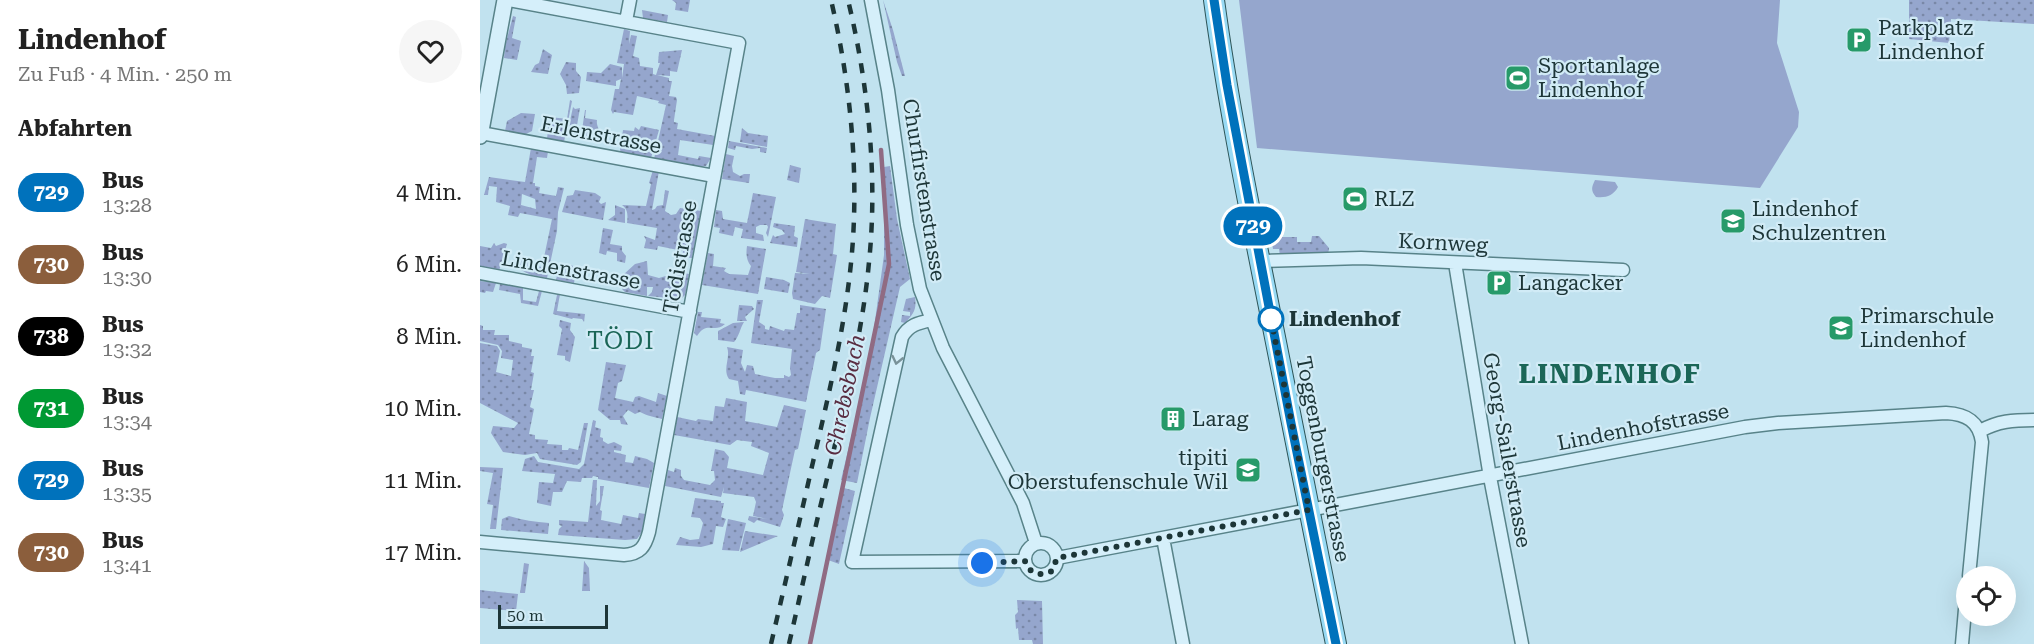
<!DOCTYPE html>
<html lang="de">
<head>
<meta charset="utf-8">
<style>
  :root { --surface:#fff; --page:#f6f6f6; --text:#222; --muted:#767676 }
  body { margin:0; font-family:"Roboto Serif",serif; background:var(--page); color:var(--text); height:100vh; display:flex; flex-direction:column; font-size:22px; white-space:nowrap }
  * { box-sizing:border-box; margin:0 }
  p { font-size:20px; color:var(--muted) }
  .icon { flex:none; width:33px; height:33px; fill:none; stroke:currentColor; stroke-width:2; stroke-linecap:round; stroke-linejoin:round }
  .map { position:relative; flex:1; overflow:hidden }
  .details { display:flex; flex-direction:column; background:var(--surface); width:480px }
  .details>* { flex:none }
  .badge { padding:0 12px; border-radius:20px; font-size:21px; line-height:39px }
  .controls { position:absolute; left:1476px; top:566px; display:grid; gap:12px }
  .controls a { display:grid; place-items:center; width:60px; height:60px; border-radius:50%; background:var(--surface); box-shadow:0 6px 24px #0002; font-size:30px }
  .scale { position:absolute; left:18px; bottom:15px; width:110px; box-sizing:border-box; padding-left:6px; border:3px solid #1d3638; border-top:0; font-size:16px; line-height:21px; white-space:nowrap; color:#1d3638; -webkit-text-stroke:4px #d1ebf6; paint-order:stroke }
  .you { position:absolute; width:30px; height:30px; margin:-15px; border:4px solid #fff; border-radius:50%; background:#1a73e8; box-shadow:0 0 0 9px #1a73e833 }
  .map>.badge { position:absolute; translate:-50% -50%; box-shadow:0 0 0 3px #fff }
  h2 { padding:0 18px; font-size:22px; line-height:54px }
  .round { display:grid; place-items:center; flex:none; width:63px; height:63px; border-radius:32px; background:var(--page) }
  .headline { display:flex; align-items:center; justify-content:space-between; height:102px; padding:0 18px }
  h1 { font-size:28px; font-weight:700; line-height:45px }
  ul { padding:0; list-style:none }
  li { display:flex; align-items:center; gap:18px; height:72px; padding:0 18px }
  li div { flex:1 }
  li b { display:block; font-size:22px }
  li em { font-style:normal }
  li .badge { min-width:66px; font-weight:700; text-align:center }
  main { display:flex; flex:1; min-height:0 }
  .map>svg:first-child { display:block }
  .grass { fill:url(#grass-dots); fill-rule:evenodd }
  .park { fill:#95a6cd }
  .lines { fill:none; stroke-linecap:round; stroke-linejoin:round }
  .stream { stroke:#906b83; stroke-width:4.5 }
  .minor-casing { stroke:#588389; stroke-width:15 }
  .tertiary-casing { stroke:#588389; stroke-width:18 }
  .primary-casing { stroke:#2d5457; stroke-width:22 }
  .minor { stroke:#d5effa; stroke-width:12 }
  .tertiary { stroke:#d5effa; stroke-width:15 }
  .primary { stroke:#98daf4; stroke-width:20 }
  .rail { stroke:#1d3638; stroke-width:4.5; stroke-dasharray:10 10; stroke-linecap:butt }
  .oneway { stroke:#799299 }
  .line-casing { stroke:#fff; stroke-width:14 }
  .line { stroke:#0072bc; stroke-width:9 }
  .walk { stroke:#1d3638; stroke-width:6; stroke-dasharray:0 10.8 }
  .stop-dot { fill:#fff; stroke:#0072bc; stroke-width:3 }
  .labels { text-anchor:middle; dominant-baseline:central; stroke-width:4.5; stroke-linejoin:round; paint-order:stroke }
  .poi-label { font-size:21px; fill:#1d3638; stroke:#d1ebf6; text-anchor:start }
  .street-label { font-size:21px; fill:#1d3638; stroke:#d1ebf6 }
  .stop-label { font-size:21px; font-weight:bold; fill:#1d3638; stroke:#d1ebf6; text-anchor:start }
  .water-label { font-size:22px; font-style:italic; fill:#592c41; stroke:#d1ebf6 }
  .quarter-label { font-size:24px; letter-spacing:1.5px; fill:#1b6657; stroke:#d1ebf6 }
  .district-label { font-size:27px; font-weight:bold; letter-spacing:1.5px; fill:#1b6657; stroke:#d1ebf6 }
</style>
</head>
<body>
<main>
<section class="details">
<div class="headline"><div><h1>Lindenhof</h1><p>Zu Fuß · 4 Min. · 250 m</p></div><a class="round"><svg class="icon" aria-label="heart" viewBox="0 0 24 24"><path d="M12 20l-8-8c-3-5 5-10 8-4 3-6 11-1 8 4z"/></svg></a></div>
<h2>Abfahrten</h2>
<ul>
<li><span class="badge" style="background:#0072bc;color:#fff">729</span><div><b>Bus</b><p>13:28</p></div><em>4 Min.</em></li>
<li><span class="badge" style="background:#8b5e3c;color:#fff">730</span><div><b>Bus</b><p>13:30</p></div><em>6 Min.</em></li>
<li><span class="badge" style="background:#000;color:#fff">738</span><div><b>Bus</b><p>13:32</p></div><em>8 Min.</em></li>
<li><span class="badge" style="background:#093;color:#fff">731</span><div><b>Bus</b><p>13:34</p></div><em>10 Min.</em></li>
<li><span class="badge" style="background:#0072bc;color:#fff">729</span><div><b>Bus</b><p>13:35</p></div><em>11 Min.</em></li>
<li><span class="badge" style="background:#8b5e3c;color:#fff">730</span><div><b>Bus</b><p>13:41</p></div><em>17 Min.</em></li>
</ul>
</section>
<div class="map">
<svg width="1554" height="644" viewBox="0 0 1554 644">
  <defs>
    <pattern id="grass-dots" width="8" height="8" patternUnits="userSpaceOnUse" patternTransform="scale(1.5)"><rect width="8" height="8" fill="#95a6cd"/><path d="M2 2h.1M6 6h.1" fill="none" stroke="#7988a7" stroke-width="1.8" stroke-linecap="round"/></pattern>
  </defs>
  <rect width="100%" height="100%" fill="#c1e2ef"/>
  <!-- grass -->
  <path class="grass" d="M192,0H210L208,12L195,10L196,3Z
    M403,0L413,30L425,76H422L417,62Z
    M1429,0H1554V24L1471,19L1469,43L1429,39Z
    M162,10L188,15L187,22L163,18Z
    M33,16L36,17L32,38L41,41L37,60L24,58L25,46Z
    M144,29L150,31L149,44L151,35L157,36L153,56L159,58L160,66L173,68V74L176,75L180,63H178L179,52L202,50L197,72L190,71V76L177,75L189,78V81H192L189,96L196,97L197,100L194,120V122L198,123L197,129L235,136L233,145L200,140L198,155L218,159L219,156L231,158L226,166L216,167L174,159L186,105L178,103L179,101L157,96L153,115L134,112L133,114L131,110L135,89H139L141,79L136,81V86L106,81L107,72L121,73L130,64L142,67V78L144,64L137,63Z
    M63,49L72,55L68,74L51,72L55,65L59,63Z
    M86,62L96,63V71L101,77L99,93L87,94L86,85L80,74Z
    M90,100L92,101L84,142L67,139L69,121H84L69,119L70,117L87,119Z
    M93,107L95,109L100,108L96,131L88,130Z
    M105,110H106L105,118L117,120C116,126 120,129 120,135L114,137L105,136L102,130Z
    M41,113L55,114L52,131L44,135L25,131L27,121Z
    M161,126L179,130L171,158L141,152L140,150L143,130L154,131L155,127L159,130Z
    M262,128L268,133L288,136L287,147L260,142Z
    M249,141L287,148L286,153L280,152V148L272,149L256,146L255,150L248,148Z
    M51,148L68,151L67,158L57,157L53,183H55V186L60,187L59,193L76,196L78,187L84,188L78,212L77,231L67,278L51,275L41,270L39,259L42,257L50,262L58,264L57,266L62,267L72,219L40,213L38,217L28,215L30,206L16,202L17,187L9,186L8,195H4L9,177L45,182ZM42,194L55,199L56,209L41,205Z
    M246,154L254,156L252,166L253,172L260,176L264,174H270L269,183L242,179Z
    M310,165L321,168L319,183L307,180Z
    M410,166L417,219L430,279L420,287L390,418L377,483L361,480L390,357L404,255V167Z
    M173,170L179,171L172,210L175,209L177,206L183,205L185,190L189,191L185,211L191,215L196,214L200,208L221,211L212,258L202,257L203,251L178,246L177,250L164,248L166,240L164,236L175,240L177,228L147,223C148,216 148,209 142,205L166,206L171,184L169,183Z
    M95,190L115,193L121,197L119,202L121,204L126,202L123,220L82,212L87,196L93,195Z
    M273,193L296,197L288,237L286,233L288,227L287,225H280L276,227V233L283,235L284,241L261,238L263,229L255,227L253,236L239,233L240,228L234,227L236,210L242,211L243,219L267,223Z
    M135,205L145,209V223L128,220L135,215Z
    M325,219L356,224L353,254L357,255L350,298L342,296L335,304L313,299L312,293L315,273L330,274L316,272Z
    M294,223L315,226L314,236L318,238L317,247L290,243L293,235L295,237L305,234L302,230L293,227Z
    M123,228L133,230L130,244L142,246V251L146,256L145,263L137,261V253L127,251L126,255L119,253Z
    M832,236H839L849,248L848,255L800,256L799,249H793L791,237H817V242H831Z
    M14,243L16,246L24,243L27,244L19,271L0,266V246L11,248Z
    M267,246L286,249L278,294L222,285L228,253L234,254L233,266L246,268L244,271L249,274L268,275L271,266C266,260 266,253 267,246Z
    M167,261L168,275L179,278L199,272L209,274L205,295L201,299L168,296L172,292L173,287H167V296L145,292L142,289L143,275L155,264Z
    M82,265H92L96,272L94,283L76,280L79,267Z
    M286,277L304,280L310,283L308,293L284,289Z
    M0,281L16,283L13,292L6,291L5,293L0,292Z
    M20,284L43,287V300L56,302L59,291H62L58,306L41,303L40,294L19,290Z
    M80,294L77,311L105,314L104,322L102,319L93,318L92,319L73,314L77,295Z
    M435,297C437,310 433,314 425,323L421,322L422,315L430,316V312L423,311L426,299Z
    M277,300H283L279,322L285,326V329L289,330L290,326L304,331L305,329L314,330L317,313H320V305L346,309L340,350L336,353L326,402L266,390L265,395L260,394L258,381L249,379C242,369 251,358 247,347L263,350L261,363L265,372L267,365L273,366L275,374L295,378H304V375L309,377L311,375L310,368L312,349L271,343Z
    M259,305L272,306L274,309L265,317L267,321H257Z
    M218,312H222L221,317L241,319L240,323L245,324C234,334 227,320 217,336L214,333Z
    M80,320L91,323L90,330L95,337L90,362L85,360V356L77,355L82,329L79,326Z
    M264,322C260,328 259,337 254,342L238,340V331L253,323Z
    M0,325L3,326V330H15L14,335H29V341L42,344V347L52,349L51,356H54L51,372L54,373L51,390H54L50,407L54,409L49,434L55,435V439L68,440L67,444L82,445V450H88L89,448L98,450L104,423H108L101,462L97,465L60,459L57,453L45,455L23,452L11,433L13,426L34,428L38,423L0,403V343L17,346L20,351L16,372L31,376L33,360L21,358L22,351L18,345L0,341Z
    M126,362L146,365L142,381L138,383L135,398L153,402L155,397L159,396L176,402L178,393L187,396L182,419C175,417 167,416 160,412L155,414L148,410L143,416L148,425L141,424L140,420H130L118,410Z
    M246,398L267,402L265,421L297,427L304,405L326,410L318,449L315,450L302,510L304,515L300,527L277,520L274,523L268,520L269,516L287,519L273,516L276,502L274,497L243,493L244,487L241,497L185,486L188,470L194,472L195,468L201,470V476L204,480L230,485L235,480L234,471H231L235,449L244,451L249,457L247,468L283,475L289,453L271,446L272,442L257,440L250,445L194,435L197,417L216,421L218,419L233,421L235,406L244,407Z
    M113,420L116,421L115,427L121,429L120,437L123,438V441L128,444L134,442L142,446L141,451L134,450V452L146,455L145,462L153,463L155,456L167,459L174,463L169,488L118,479V477L113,476L112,478H102L101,482L87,481L82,492H73L71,506L57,503L59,482L73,483L75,474L42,471L45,459L54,456L58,462L99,469L104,464Z
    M0,467L23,468L16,529H10L13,505L7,504L13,473L0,471Z
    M113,480H117L116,506L120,501V486H124L120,510L122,511L121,520L141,524L143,515L158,518L159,513L165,514L162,532L157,539L145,540L78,535L79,529L82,526L79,525V520L108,522Z
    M364,488L375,491L359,564L348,560Z
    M215,498L241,501V503H244L241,517L246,519L243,527L236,526L233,544L221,547L196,545L200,537L210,540L219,539L223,523L220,518L211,517Z
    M29,516C43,520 55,522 69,523L68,534L21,530L22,519Z
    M248,519L266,523L259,551L242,550Z
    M265,531L298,536L260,552Z
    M104,561L109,568L110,591H102Z
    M44,563L49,564L45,593H40Z
    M0,590L38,594L36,611L0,608Z
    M537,600L562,601L563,644H553L552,640H539L538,628L536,629L535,615L538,612Z"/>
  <!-- park -->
  <path class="park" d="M759,0H1300L1297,43L1319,112L1318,127L1280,188L777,148Z
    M1115,180L1135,182L1138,187C1133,196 1126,198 1116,197C1111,191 1111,188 1115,180Z"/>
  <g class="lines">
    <!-- stream -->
    <path class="stream" d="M330,644L409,264L401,150"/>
    <!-- minor casing -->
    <g class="minor-casing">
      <path id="minor" d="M391,0L408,90L427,225L440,289L463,348L543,503L556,543
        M146,21L150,0
        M1,133L234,176
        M780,261L881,258L1143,270
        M975,263L1010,477L1042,644
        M0,273L210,312
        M451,320C438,323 429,325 422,337L372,562L545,561
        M1500,431C1518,421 1533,420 1554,420
        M683,538L703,644
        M0,542L144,555C160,554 165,547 169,532L259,43L29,0
        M545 559a16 16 0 1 1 32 0a16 16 0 1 1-32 0Z
        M577,558L1265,427L1298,423L1466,413C1486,414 1499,421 1502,442L1489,576
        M1482,644L1486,598"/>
    </g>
    <!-- tertiary casing -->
    <g class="tertiary-casing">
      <path id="tertiary" d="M0,136L25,0"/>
    </g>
    <!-- primary casing -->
    <g class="primary-casing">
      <path id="primary" d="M734,0C747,96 766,192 785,287C809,406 832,525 856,644"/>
    </g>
    <!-- minor -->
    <use href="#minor" class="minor"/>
    <!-- tertiary -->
    <use href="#tertiary" class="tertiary"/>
    <!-- primary -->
    <use href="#primary" class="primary"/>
    <!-- rail -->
    <path class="rail" d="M291,644C305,584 319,523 333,462C350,389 368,315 373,239C378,159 369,77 351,0
      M309,644C323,583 336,523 351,462C366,396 383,329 389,262C398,176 388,83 368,0"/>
  </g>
  <!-- one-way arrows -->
  <defs><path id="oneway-chevron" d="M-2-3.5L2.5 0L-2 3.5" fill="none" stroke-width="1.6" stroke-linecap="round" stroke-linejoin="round" transform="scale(1.5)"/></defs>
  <use class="oneway" href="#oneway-chevron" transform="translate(417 360) rotate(103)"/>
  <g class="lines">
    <!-- line casing -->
    <g class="line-casing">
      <path id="line" d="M734,0L747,85L811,423L856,644"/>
    </g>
    <!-- line -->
    <use href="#line" class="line"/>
    <!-- walk -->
    <path class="walk" d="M502,563L545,561C549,574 560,577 572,571L577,558L829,510L791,319"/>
  </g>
  <!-- icons -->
  <defs>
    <g id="parking-square" transform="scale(1.35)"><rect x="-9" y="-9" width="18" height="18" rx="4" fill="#279a69" stroke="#d1ebf6"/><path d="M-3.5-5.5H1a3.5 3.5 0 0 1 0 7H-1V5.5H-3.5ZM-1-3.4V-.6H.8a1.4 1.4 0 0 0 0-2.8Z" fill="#fff"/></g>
    <g id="stadium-square" transform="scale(1.35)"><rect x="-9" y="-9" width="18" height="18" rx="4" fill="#279a69" stroke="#d1ebf6"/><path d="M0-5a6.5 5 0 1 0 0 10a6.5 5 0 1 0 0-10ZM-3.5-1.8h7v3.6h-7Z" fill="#fff"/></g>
    <g id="school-square" transform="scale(1.35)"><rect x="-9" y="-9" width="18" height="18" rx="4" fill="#279a69" stroke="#d1ebf6"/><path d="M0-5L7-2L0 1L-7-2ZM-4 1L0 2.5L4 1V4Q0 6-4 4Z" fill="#fff"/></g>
    <g id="building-square" transform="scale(1.35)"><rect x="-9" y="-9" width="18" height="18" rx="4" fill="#279a69" stroke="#d1ebf6"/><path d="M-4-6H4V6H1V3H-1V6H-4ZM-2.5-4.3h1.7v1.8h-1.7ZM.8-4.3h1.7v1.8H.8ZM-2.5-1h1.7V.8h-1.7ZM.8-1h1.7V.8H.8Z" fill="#fff"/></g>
  </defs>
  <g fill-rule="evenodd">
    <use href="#parking-square" x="1379" y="40"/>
    <use href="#stadium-square" x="1038" y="78"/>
    <use href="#stadium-square" x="875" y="199"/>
    <use href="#school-square" x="1253" y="221"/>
    <use href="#parking-square" x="1019" y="283"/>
    <use href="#school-square" x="1361" y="328"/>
    <use href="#building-square" x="693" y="419"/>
    <use href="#school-square" x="768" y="470"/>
  </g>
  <!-- markers -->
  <circle class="stop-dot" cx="791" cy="319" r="12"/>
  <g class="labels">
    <!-- poi labels -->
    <g class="poi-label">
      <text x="1398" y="28">Parkplatz<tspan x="1398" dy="24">Lindenhof</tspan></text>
      <text x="1058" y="66">Sportanlage<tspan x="1058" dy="24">Lindenhof</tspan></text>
      <text x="894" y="199">RLZ</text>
      <text x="1272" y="209">Lindenhof<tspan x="1272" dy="24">Schulzentren</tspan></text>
      <text x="1038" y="283">Langacker</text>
      <text x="1380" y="316">Primarschule<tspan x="1380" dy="24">Lindenhof</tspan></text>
      <text x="712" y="419">Larag</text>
      <text x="748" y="458" text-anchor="end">tipiti<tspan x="748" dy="24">Oberstufenschule Wil</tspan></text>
    </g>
    <!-- street labels -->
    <g class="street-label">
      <text transform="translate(121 135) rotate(11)">Erlenstrasse</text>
      <text transform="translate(444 190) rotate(81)">Churfirstenstrasse</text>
      <text transform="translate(963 243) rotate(3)">Kornweg</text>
      <text transform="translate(200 257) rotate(-80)">Tödistrasse</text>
      <text transform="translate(91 270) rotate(10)">Lindenstrasse</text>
      <text transform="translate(1163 427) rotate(-11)">Lindenhofstrasse</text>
      <text transform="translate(1027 450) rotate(80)">Georg-Sailerstrasse</text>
      <text transform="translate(843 459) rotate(79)">Toggenburgerstrasse</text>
    </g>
    <!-- stop labels -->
    <g class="stop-label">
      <text x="809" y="319">Lindenhof</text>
    </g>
    <!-- water labels -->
    <g class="water-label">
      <text transform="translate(365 395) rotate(-78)">Chrebsbach</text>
    </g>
    <!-- quarter labels -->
    <g class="quarter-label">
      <text x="141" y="341">TÖDI</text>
    </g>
    <!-- district labels -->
    <g class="district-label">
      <text x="1130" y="374">LINDENHOF</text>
    </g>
  </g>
</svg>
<div class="controls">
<a><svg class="icon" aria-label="locate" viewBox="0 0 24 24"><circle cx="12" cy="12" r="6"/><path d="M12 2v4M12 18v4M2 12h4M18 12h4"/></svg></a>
</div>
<div class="scale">50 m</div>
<div class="you" style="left:502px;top:563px"></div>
<b class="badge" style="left:773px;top:226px;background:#0072bc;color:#fff">729</b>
</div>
</main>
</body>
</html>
